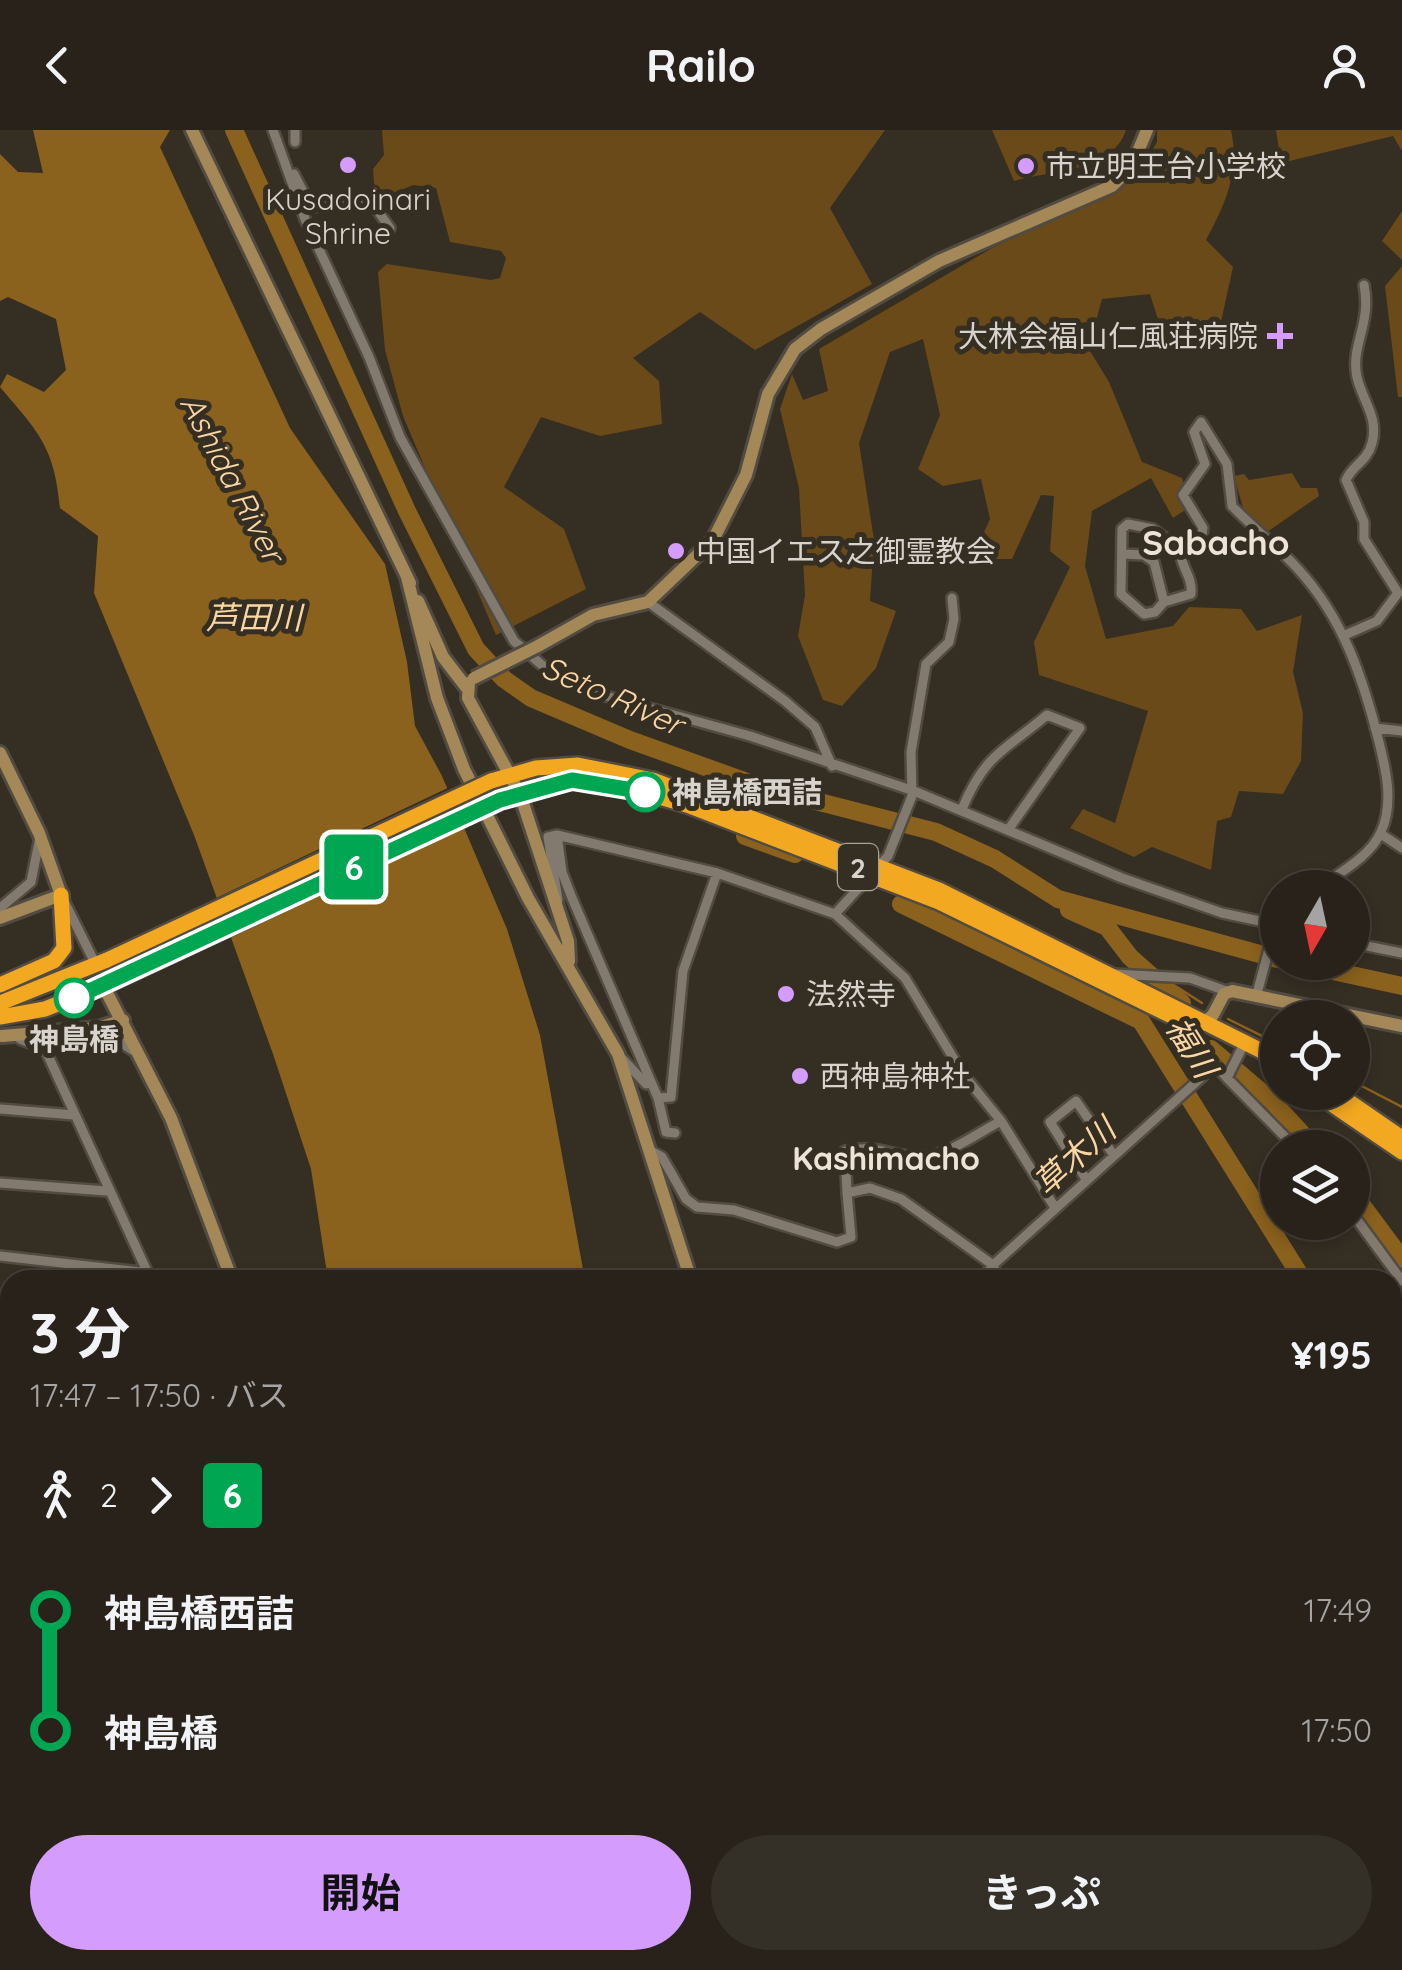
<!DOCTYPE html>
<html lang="ja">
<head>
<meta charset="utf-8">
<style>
  :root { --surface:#28221a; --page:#342f27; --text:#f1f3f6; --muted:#a5a4a2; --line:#443f39; --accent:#d49cfc }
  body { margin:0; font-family:Quicksand,"Noto Sans JP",sans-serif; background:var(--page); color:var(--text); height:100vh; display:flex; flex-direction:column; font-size:38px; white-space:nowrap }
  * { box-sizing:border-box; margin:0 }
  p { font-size:32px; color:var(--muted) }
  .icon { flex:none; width:55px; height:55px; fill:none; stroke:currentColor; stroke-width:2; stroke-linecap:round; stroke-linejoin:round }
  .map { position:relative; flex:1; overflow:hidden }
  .panel { position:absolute; left:0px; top:1140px; width:1402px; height:700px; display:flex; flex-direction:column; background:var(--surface); border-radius:30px 30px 0 0; box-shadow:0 5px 15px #0003,0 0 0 2px var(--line) }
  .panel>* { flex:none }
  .badge { padding:0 20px; border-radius:8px; font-size:35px; line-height:65px }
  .needle { width:65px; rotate:189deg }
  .controls { position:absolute; left:1260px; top:740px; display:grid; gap:20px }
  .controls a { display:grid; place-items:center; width:110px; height:110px; border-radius:50%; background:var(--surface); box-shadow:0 5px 15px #0003,0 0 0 2px var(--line); font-size:50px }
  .map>.badge { position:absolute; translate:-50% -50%; box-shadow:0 0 0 5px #fff }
  .legs { display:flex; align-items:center; gap:15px; height:110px; padding:0 30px; font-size:32px }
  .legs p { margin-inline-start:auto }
  .headline { display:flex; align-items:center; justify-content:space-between; height:170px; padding:0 30px }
  h1 { font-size:55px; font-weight:700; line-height:75px }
  .primary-button { display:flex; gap:20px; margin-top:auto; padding:20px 30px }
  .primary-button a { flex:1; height:115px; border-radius:60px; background:var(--accent); color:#111; font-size:40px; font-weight:700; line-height:115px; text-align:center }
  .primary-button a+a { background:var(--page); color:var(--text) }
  ul { padding:0 30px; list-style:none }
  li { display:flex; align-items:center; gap:35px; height:120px; font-size:38px }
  li i { display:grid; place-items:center; width:15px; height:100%; margin:0 12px; background:currentColor }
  li i::after { content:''; width:25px; height:25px; margin:-12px; border:8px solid; border-radius:50%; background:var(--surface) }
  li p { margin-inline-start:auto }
  li:first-child i { background:linear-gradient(#0000 50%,currentColor 0) }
  li:last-child i { background:linear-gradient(currentColor 50%,#0000 0) }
  header { display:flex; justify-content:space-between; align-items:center; height:130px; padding:0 30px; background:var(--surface); font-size:45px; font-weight:700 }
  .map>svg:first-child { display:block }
  .green { fill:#6a4a18 }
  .water { fill:#8a611d }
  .pier { fill:#352e23 }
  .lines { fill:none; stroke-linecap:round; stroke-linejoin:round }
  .stream { stroke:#8a611d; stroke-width:2.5 }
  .river { stroke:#8a611d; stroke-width:18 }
  .street-casing { stroke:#514b42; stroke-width:14 }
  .secondary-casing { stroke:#514b42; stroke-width:18 }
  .highway-casing { stroke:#514b42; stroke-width:20 }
  .street { stroke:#837a6f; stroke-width:9 }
  .secondary { stroke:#a58858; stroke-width:12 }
  .highway { stroke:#f3a821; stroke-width:15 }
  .rail-casing { stroke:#857f76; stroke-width:6 }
  .rail { stroke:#352e23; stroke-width:2.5; stroke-dasharray:8; stroke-linecap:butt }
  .secondary-bridge-casing { stroke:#514b42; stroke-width:18; stroke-linecap:butt }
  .highway-bridge-casing { stroke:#514b42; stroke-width:20; stroke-linecap:butt }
  .secondary-bridge { stroke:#a58858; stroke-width:12 }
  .highway-bridge { stroke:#f3a821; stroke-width:15 }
  .line-1-casing { stroke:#fff; stroke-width:22 }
  .line-1 { stroke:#00a651; stroke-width:15 }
  .poi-dot { fill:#d49cfc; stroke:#352e23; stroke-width:4 }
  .stop-1-dot { fill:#fff; stroke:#00a651; stroke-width:5 }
  .labels { text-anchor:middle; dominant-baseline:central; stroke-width:10; stroke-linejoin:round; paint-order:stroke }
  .shield { fill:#352e23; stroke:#a7a29a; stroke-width:2.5 }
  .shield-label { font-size:28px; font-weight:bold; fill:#d8d3cd }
  .poi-label { font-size:30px; fill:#d8d3cd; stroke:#352e23; text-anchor:start }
  .stop-label { font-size:30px; font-weight:bold; fill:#d8d3cd; stroke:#352e23; text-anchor:start }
  .water-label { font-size:32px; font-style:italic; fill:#fad6a4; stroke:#352e23 }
  .neighbourhood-label { font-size:32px; font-weight:bold; fill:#ede3d6; stroke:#352e23 }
  .quarter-label { font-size:35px; font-weight:bold; fill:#ede3d6; stroke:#352e23 }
</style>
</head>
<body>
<header><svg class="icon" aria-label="back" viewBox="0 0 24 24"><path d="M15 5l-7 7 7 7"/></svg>Railo<svg class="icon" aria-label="person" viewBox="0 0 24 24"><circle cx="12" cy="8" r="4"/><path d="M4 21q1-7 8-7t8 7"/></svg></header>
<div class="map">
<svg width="1402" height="1840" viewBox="0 0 1402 1840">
  <rect width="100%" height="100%" fill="#352e23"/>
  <!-- green -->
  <path class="green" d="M382,0H885L830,78L872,154L755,220L700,182L633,228L659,251L662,294L600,306L541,287L504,357L564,399L586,459L496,505L403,286L385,220L378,142L387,134L491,150L500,148L506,128L501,121L450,112L436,58L413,55L380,69L375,66L373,39L384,25Z
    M992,0H1126C1112,43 1051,40 1014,51Z
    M1157,0H1231C1240,41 1226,73 1206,110L1233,137L1219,201L1161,199L1150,164L1102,169L1096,191L1063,195V223L1090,221L1109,252L1142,332L1182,348L1190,377L1173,388L1151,348L1092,381L1085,436L1106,509L1173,496L1189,477L1241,479L1257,501L1302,485L1293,542L1303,583L1301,631L1283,664L1239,661L1231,687L1217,691L1211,740L1152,717L1134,727L1070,698L1083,679L1115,693L1148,581L1039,545L1034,512L1070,437L1050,421L1054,366L1041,365L1012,429H972L990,389L981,349L943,356L918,339L940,285L923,209L890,222L859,313L874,410L870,471L896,481L876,538L842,576L823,570L798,506L805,465L799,358L780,279L792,244L803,270L828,261L819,219L992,118L1112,63L1136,47L1157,12Z
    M1276,0H1402V21L1393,6L1281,33Z
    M1402,81V130L1382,111Z
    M1402,136V267H1398L1385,156Z
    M1292,343L1301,358H1317L1319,366L1267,402L1243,378L1234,346L1244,344L1249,350Z"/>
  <!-- water -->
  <path class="water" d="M33,0H170L160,17L290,298L385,434L407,532L415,596L442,646L507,799L540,905L585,1150H328L311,1039L273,924L194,705L94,463L98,406L60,378C54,316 39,303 0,257L7,244L44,262L66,240L56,189L8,167L0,171V24L18,42L43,43Z
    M468,1830H686L688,1840H468Z"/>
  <!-- pier -->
  <path class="pier" d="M452,656L460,674L219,788L212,770Z"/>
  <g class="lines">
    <!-- stream -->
    <path class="stream" d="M1135,832L1154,843
      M1166,850L1202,873
      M1228,889L1278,914
      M1352,951L1402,977
      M0,1169L10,1170
      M238,1830L239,1840"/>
    <!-- river -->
    <path class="river" d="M234,0L407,381L476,519L504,549L531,568L630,610L761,657L936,702L995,729L1058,769L1278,829
      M746,702L745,706L795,724
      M901,774L1141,891L1303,1150
      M1069,780L1107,797L1130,827L1182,873
      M1291,832L1402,856
      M1211,919L1272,971L1315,1018
      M1352,1062L1402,1129
      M1392,1300L1393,1301
      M1392,1681L1402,1692"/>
    <!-- street casing -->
    <g class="street-casing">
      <path id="street" d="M273,0L305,89L369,227L400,307L514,511L557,548L591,562L750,606L914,661L1122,748L1222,783L1278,795
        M295,0V12
        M294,44L311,77L370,70L390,98
        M1123,424L1144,425L1154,432L1164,472L1155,482L1144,484L1121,464L1122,399L1128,394L1153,399L1180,419L1200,416L1203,398L1183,365L1205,334L1194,302L1201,292L1227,334L1232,376C1253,398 1278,417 1298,439C1343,488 1363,548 1379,612C1386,640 1394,673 1381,702C1370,727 1339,743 1318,758
        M648,472L785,571L815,597L832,636
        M1164,472L1191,464C1193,446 1180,437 1180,419
        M1345,505L1377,491L1398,463L1364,409V392L1346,350C1353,334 1367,332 1372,313C1379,287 1362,270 1357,247C1350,216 1372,194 1364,155
        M1375,598L1402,601
        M962,679C985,624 1004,621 1047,585L1080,598L1008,700
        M1381,704L1402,718
        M557,705L548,707L558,770
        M64,771L96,835
        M0,778L31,752L39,712
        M835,784L905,848L963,944L1001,991L1054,1076
        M1352,813L1402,823
        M1114,844L1190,848L1229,862
        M1256,867L1278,786
        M100,898L132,920
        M1187,908L1197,914L1227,948
        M20,909L45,919L151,1150
        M1245,912L1227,948L1296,1018
        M618,924L646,954
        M658,968L671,967L683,841L717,743
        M0,979L74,985
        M675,1003L666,1002L658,968L572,768L562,742L557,705L717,743L835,784L888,726L912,666L911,622L926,534L949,512L954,489L952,468
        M653,1022L662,1027L686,1069L697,1077L734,1080L837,1112L851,1107L847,1063L870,1058L901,1069L993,1135
        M1086,1049L1050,992L1076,971L1113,1024
        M0,1053L106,1061
        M847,1063L845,1021C878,1013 894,1028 923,1027C949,1025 979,1002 1001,991
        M1352,1083L1402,1151
        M0,1126L149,1143
        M978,1150L992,1138
        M999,1150L993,1135L1204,945L1187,908
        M0,1212L10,1214
        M1392,1307L1402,1306
        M0,1337L10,1338
        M1392,1340H1402
        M0,1401L10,1402
        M1392,1428L1402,1421
        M0,1464L10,1466
        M0,1504L10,1519
        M0,1535L10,1528
        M1392,1542L1402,1535
        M0,1611L10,1624
        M1392,1654L1402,1647
        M1392,1673L1402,1684
        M0,1706L10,1719
        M1392,1742L1402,1740
        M0,1744L10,1736
        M0,1803L10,1816
        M21,1830L28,1840
        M98,1830L106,1840
        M172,1830L180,1840
        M277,1830L278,1840
        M314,1830L316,1840
        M826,1830L828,1840
        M832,1830L834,1840
        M1280,1830L1290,1840
        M1364,1830L1388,1840
        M68,1840L80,1830
        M141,1840L152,1830
        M1106,1840L1117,1830
        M1178,1840L1183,1836L1180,1830
        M1351,1840L1358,1830"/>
    </g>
    <!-- secondary casing -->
    <g class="secondary-casing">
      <path id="secondary" d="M192,0L410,453
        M407,447L437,568L464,639L528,768L618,924L691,1150
        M418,471L443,527L466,557
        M538,516L593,485L648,472L713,410L746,345L768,264L795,219L821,199L939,131L1112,56L1132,36L1147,0
        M469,553L468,568L520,664L568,811L569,831
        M0,623L39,703L61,765L0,788
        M104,857L171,988L232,1150
        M1200,896L1213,885L1224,864L1232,861L1402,896
        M2,906L98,898L123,890
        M0,1292L10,1293
        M374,1830L376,1840
        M815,1830L817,1840"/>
    </g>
    <!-- highway casing -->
    <g class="highway-casing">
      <path id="highway" d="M491,651L536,638L578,635L653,650L939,760L1278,929
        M500,670L572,650L615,654L687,675L939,772L1194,897
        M0,855L54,831L64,818L61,765
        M0,873L107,830
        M0,887L45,879L117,850
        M1314,962L1402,1022
        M1335,962L1402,1008"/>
    </g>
    <!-- street -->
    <use href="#street" class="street"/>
    <!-- secondary -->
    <use href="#secondary" class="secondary"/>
    <!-- highway -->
    <use href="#highway" class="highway"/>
    <!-- rail casing -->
    <g class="rail-casing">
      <path id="rail" d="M1392,1219L1402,1218
        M1392,1318L1402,1317
        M0,1327L10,1328
        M0,1814L10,1829"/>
    </g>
    <!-- rail -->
    <use href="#rail" class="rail"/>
    <!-- secondary-bridge casing -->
    <g class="secondary-bridge-casing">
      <path id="secondary-bridge" d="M474,548L538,516"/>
    </g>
    <!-- highway-bridge casing -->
    <g class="highway-bridge-casing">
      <path id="highway-bridge" d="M107,830L491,651
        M117,850L500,670"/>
    </g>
    <!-- secondary-bridge -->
    <use href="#secondary-bridge" class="secondary-bridge"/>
    <!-- highway-bridge -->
    <use href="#highway-bridge" class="highway-bridge"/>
  </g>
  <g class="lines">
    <!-- line-1 casing -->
    <g class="line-1-casing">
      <path id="line-1" d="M74,868L500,670L572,650L645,662"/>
    </g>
    <!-- line-1 -->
    <use href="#line-1" class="line-1"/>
  </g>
  <!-- markers -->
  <g class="poi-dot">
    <circle cx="348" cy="35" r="10"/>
    <circle cx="1026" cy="36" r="10"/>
    <path d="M1275 191h10v10h10v10h-10v10h-10v-10h-10v-10h10z"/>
    <circle cx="676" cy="421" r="10"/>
    <circle cx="786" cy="864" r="10"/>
    <circle cx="800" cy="946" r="10"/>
  </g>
  <g class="stop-1-dot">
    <circle cx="645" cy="662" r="18"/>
    <circle cx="74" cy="868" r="18"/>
  </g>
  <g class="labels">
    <!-- shield labels -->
    <rect class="shield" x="838" y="714" width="40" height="46" rx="8"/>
    <g class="shield-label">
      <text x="858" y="737">2</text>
    </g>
    <!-- poi labels -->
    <g class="poi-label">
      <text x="1046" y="36">市立明王台小学校</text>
      <text x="348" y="69" text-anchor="middle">Kusadoinari<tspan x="348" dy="34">Shrine</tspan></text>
      <text x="1258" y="206" text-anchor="end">大林会福山仁風荘病院</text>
      <text x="696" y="421">中国イエス之御霊教会</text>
      <text x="806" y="864">法然寺</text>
      <text x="820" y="946">西神島神社</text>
    </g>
    <!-- stop labels -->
    <g class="stop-label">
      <text x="672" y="662">神島橋西詰</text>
      <text x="74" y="909" text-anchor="middle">神島橋</text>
    </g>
    <!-- water labels -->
    <g class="water-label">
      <text transform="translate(233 348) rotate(62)">Ashida River</text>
      <text x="254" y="487">芦田川</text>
      <text transform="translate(613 565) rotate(24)">Seto River</text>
      <text transform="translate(1192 917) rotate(58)">福川</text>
      <text transform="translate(1074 1026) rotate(-42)">草木川</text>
    </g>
    <!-- neighbourhood labels -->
    <g class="neighbourhood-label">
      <text x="886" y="1028">Kashimacho</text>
    </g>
    <!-- quarter labels -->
    <g class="quarter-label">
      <text x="1216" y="412">Sabacho</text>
    </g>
  </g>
</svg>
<div class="controls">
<a><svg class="needle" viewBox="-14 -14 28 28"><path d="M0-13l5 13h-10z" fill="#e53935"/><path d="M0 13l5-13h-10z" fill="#a5a4a2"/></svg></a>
<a><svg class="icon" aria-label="locate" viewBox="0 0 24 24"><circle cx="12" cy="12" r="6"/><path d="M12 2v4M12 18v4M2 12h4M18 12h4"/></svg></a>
<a><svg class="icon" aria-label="layers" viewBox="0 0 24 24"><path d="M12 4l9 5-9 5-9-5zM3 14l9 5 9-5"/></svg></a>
</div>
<b class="badge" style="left:354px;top:737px;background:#00a651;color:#fff">6</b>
<section class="panel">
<div class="headline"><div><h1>3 分</h1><p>17:47 – 17:50 · バス</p></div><b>¥195</b></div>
<div class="legs"><svg class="icon" aria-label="walk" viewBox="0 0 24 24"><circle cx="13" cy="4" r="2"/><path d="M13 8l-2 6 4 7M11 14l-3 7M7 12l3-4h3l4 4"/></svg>2<svg class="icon" aria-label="forward" viewBox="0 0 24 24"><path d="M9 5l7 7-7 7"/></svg><b class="badge" style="background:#00a651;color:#fff">6</b></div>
<ul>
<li><i style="color:#00a651"></i><b>神島橋西詰</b><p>17:49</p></li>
<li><i style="color:#00a651"></i><b>神島橋</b><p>17:50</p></li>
</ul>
<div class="primary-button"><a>開始</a><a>きっぷ</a></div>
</section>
</div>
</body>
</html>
